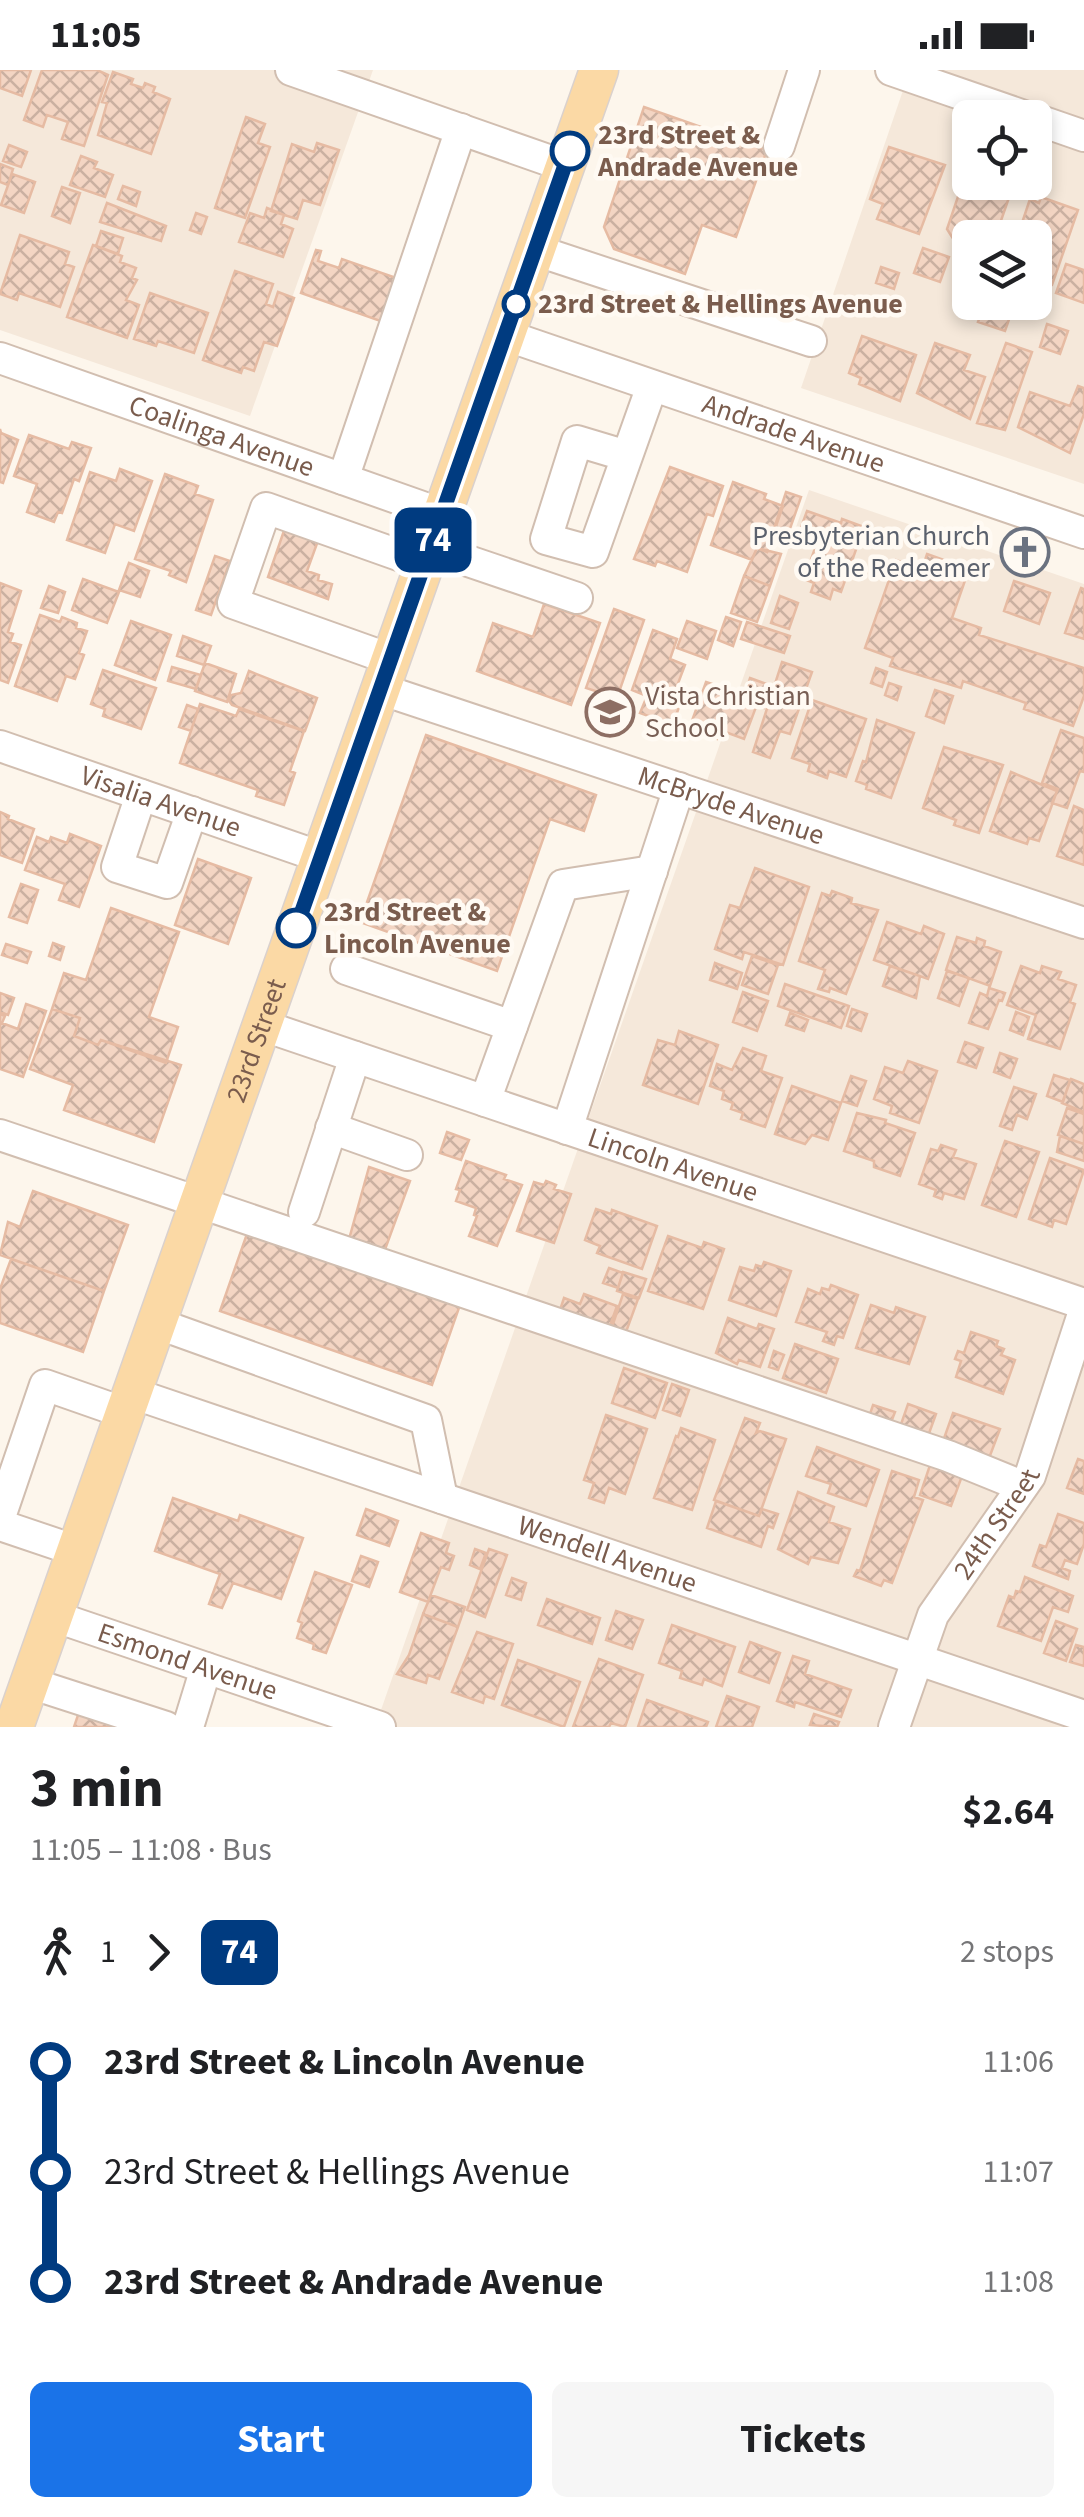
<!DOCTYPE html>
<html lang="en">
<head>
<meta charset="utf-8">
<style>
  :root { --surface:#fff; --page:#f6f6f6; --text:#202124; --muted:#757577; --accent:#1a73e8 }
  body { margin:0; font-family:"Source Sans 3",sans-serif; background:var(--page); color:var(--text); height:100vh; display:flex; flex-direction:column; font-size:38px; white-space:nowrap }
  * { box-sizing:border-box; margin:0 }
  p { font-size:32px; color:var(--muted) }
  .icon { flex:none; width:55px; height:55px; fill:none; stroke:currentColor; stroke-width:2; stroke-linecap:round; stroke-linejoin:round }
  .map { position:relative; height:1657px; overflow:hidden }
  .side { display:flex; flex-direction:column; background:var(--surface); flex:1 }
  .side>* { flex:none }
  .badge { padding:0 20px; border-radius:15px; font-size:35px; line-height:65px }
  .controls { position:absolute; left:952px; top:30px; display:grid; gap:20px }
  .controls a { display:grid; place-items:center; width:100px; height:100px; border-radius:15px; background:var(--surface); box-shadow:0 5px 15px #0003; font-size:50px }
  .map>.badge { position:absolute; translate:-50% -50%; box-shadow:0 0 0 5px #fff }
  .legs { display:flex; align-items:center; gap:15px; height:110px; padding:0 30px; font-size:32px }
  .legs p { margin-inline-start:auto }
  .overview { display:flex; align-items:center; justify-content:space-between; height:170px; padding:0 30px }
  h1 { font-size:55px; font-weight:700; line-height:75px }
  .button { display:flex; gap:20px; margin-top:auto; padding:20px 30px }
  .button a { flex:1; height:115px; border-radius:15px; background:var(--accent); color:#fff; font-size:40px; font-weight:700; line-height:115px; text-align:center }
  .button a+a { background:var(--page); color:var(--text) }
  ul { padding:0 30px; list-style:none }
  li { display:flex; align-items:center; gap:35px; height:110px; font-size:38px }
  li i { display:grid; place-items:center; width:15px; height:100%; margin:0 12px; background:currentColor }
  li i::after { content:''; width:25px; height:25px; margin:-12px; border:8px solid; border-radius:50%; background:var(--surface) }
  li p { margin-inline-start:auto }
  li:first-child i { background:linear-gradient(#0000 50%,currentColor 0) }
  li:last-child i { background:linear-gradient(currentColor 50%,#0000 0) }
  .status { display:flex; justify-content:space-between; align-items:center; height:70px; padding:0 50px; background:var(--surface); direction:ltr }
  .status svg { height:28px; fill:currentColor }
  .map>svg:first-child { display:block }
  .residential { fill:#f5e8da; fill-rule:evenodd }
  .building { fill:url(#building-cross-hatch); stroke:#e6bba3; stroke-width:2.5 }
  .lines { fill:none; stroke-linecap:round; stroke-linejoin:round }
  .minor-casing { stroke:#d1beb0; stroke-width:34 }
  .major-casing { stroke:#dad1cd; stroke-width:41 }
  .minor { stroke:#fff; stroke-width:30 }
  .major { stroke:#fbd9a5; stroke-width:38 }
  .line-1-casing { stroke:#fff; stroke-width:22 }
  .line-1 { stroke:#003b80; stroke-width:15 }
  .stop-1-dot { fill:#fff; stroke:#003b80; stroke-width:5 }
  .labels { text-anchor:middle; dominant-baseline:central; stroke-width:9; stroke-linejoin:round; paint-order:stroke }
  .stop-label { font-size:28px; font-weight:bold; fill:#7a5c4d; stroke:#fffaf3; text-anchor:start }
  .street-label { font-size:28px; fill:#7a5c4d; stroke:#fffaf3 }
  .worship-label { font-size:28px; fill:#5b616d; stroke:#fffaf3; text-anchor:end }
  .education-label { font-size:28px; fill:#785e54; stroke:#fffaf3; text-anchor:start }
</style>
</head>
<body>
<div class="status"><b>11:05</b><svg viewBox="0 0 49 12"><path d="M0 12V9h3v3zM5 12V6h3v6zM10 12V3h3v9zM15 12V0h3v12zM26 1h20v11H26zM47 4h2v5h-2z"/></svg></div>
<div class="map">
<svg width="1084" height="1657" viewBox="0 0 1084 1657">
  <defs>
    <pattern id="building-cross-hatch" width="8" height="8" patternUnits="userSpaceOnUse" patternTransform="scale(2.5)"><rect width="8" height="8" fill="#f3d5c3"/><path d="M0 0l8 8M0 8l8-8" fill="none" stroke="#cab0a1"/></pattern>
  </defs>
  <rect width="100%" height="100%" fill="#fdf6ec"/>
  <!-- residential -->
  <path class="residential" d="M0,0H373L250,346L0,260Z
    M910,0H1084V414L801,318ZM970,48H1035V112H970ZM970,168H1035V232H970Z
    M809,420L1084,514V1657H375Z"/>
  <!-- building -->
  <path class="building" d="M0,0H31L22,26L0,18Z
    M42,0H97L108,5L84,76L62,69L68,52L47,45L43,57L24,50Z
    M113,2L133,9L131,14L143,18L145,13L155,17L153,22L170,29L151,84L98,65L107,33L102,32Z
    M644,37L767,80L736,167L702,155L685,204L614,179L604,157Z
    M246,47L265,54L258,73L270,77L245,148L215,138Z
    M317,73L339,80L320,135L303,130L297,149L271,141L292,74L314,82Z
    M9,75L27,82L21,97L3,91Z
    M889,77L945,95L919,164L877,149L883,134L870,129Z
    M81,86L97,92L94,98L113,105L105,127L70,115Z
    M0,94L13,99L8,115L0,112Z
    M970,99V112H1003L1013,116L995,168H970V197L955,191L959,178L947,159L967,100Z
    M12,104L35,112L24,143L1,135Z
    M123,116L140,122L136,136L118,129Z
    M62,117L80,123L70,153L52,146Z
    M1041,127L1078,140L1052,215L1035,213V168H1017L1030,129L1039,133Z
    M107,133L166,156L161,171L100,152Z
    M267,138L284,145L281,154L293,159L283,187L239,172L250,143L264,148Z
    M196,143L207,147L201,164L190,160Z
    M101,161L123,168L118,184L96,176Z
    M20,165L69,182L65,194L74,197L60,237L19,223L17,230L0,224Z
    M93,175L122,186L120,192L136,198L132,208L137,210L126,230L139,235L127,268L67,247Z
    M923,178L949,187L940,212L914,203Z
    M316,180L321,181L318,191L339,198L342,189L402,210L386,253L301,223Z
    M1066,194L1084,200V233L1056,223Z
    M881,197L899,203L894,219L876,213Z
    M235,201L273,214L266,234L273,237L278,222L294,228L277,276L264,272L254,301L243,297L241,303L203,290Z
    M150,223L208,243L194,283L158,271L156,276L134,269Z
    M985,232L1013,238L1005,261L978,252Z
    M1047,254L1068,261L1060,284L1040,277Z
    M862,266L916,285L900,331L859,314L861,308L849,303Z
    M935,273L970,285L964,300L985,307L970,349L917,323Z
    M1006,273L1032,282L1005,360L977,353Z
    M1078,316L1084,318V344L1070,383L1018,357L1030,322L1070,336Z
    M0,359L1,363L18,370L3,413L0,412Z
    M29,365L69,379L72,372L91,378L79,411L74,409L62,443L58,442L54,452L27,442L37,414L14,406Z
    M670,397L723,416L713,446L707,444L687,502L657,491L655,496L634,489Z
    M120,399L152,411L134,461L115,454L105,483L67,470L90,402L116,411Z
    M165,404L198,416L195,424L213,430L186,512L169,505L171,501L135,489Z
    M733,412L766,424L764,429L783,436L767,482L757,478L752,490L711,475Z
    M786,422L801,427L784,476L770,471Z
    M807,441L841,453L842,449L864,457L841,522L833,519L830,529L811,522L814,513L804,509L819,467L800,460Z
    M286,455L319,468L307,501L319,505L318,510L332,514L328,529L268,507Z
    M757,478L781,484L770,516L744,506Z
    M927,484L969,499L952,548L981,558L979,565L1084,598V626L1073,656L1024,639L1026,633L963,611L961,618L890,596L893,588L865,578L896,490L922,499Z
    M215,486L230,491L211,545L196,540Z
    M129,493L149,501L140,527L119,520Z
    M744,506L770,516L757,552L731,543Z
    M83,509L119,522L107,553L72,540Z
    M1014,511L1050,523L1039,554L1004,541Z
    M0,513L21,521L8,562L13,564L10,572L21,575L8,613L0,610Z
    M49,516L65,522L58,543L41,538Z
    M1081,518L1084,519V569L1065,563Z
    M780,526L798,533L789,559L771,553Z
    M544,534L600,553L571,635L477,601L493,553L533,567Z
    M614,539L644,550L617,628L586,618Z
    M40,545L60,552L62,547L77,553L76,558L87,561L79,583L84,585L75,609L66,606L57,631L15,616Z
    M726,547L741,552L733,576L718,570Z
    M131,551L171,565L155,610L115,595Z
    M687,551L716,561L707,589L677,578Z
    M747,552L790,566L784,583L741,569Z
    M653,560L677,569L670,589L685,595L677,616L685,619L673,655L640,643L647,626L632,620Z
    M183,566L211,576L204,595L177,586Z
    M782,592L812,602L790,664L780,661L770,688L753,682Z
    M205,593L236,604L227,632L195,621Z
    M172,597L201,605L196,619L168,611Z
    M876,598L887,602L882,617L871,613Z
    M103,600L156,618L141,659L103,646L105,639L91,634Z
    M249,601L317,628L305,661L232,635L229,631L231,625L241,623Z
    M750,608L772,616L764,638L743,630Z
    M706,612L743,624L741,631L756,637L744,669L720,660L717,669L689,659Z
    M889,613L901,617L897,630L885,625Z
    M935,620L953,626L944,653L926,646Z
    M812,630L866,649L846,707L829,701L827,708L808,701L810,694L792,688Z
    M200,634L236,646L239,639L304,661L290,701L295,703L284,735L256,726L258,720L180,693Z
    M187,635L198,639L191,661L179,657Z
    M877,650L914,663L891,728L866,719L867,715L856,711L863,691L866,692Z
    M1061,660L1084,668V702L1080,701L1067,738L1052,733L1058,719L1042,713Z
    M426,665L596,725L584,761L550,749L497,901L360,852Z
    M944,677L1003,695L979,763L954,755L956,750L923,738Z
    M1011,702L1057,721L1039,771L1029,768L1027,774L990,761Z
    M1074,736L1084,740V795L1057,786Z
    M0,742L9,746L8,749L34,759L22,793L0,785Z
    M70,764L101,776L79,837L59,830L65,814L25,800L37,767L49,772L51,767L67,773Z
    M198,789L251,808L228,874L175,855Z
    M755,798L809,817L783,895L744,882L742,889L715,879L730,835L740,838Z
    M21,814L38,820L27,853L9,847Z
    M832,821L852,828L851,833L878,840L846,924L830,918L829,922L818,919L825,900L799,891L822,823L830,826Z
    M111,838L179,862L149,947L178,957L166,993L101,970L98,975L74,966L80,948L52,939L64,903L86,910Z
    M887,852L921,864L924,856L944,864L928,909L874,890Z
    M957,867L976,873L977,868L985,871L984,876L1001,882L990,916L946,900Z
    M53,873L64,877L60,890L49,886Z
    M6,874L31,882L27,893L2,885Z
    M752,886L778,895L768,924L742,915Z
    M715,893L742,903L737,919L710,910Z
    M890,896L920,906L916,928L883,916Z
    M1021,896L1040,903L1042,896L1061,902L1058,909L1076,915L1070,932L1075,934L1060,979L1028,969L1036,945L1007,935Z
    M947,901L969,908L959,936L938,928Z
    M785,914L849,936L841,958L778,936Z
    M989,918L1005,923L1002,931L999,930L988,959L969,953L980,923L987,926Z
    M743,922L768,931L757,961L733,952Z
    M0,923L14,928L8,945L0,942Z
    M26,934L46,941L23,1007L0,999V944L5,946L2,953L18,959Z
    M52,939L80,948L74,966L98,975L101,970L181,995L154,1072L64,1040L73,1015L30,999Z
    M852,939L867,944L861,961L847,956Z
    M1016,942L1029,947L1023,965L1010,960Z
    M790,943L808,950L804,961L786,955Z
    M679,961L718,975L698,1034L643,1015L658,970L675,975Z
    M965,972L983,978L976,998L958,992Z
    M743,978L766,986L761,1001L782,1008L765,1057L741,1049L743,1043L731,1039L733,1033L722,1029L724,1021L710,1016L717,994L732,1000Z
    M1000,983L1017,989L1010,1008L994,1002Z
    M908,991L937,1001L919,1053L890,1043L892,1036L874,1029L885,997L903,1003Z
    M1054,1005L1070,1010L1063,1032L1047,1026Z
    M851,1006L866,1011L857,1036L842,1031Z
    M1071,1009L1084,1014V1042L1062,1033Z
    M792,1016L841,1033L828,1070L812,1065L805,1074L775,1064Z
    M1014,1017L1036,1024L1027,1049L1017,1045L1012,1060L1000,1056Z
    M1067,1038L1084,1044V1074L1058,1065Z
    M857,1043L886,1050L885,1053L915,1063L900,1106L874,1097V1091L844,1081Z
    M447,1062L469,1070L461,1090L440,1083Z
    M1060,1066L1084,1074V1091L1057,1082Z
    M1005,1071L1039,1082L1016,1147L982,1135Z
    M941,1075L956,1080L953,1087L976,1094L964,1129L944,1123L942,1129L934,1126L936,1120L919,1114L931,1079L938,1081Z
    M1050,1088L1084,1100L1066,1154L1054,1150L1052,1157L1029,1149Z
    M466,1091L506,1105L504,1109L522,1115L497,1176L469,1166L477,1146L474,1145L476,1138L456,1131L460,1120L456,1119Z
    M369,1097L410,1111L383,1185L348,1173Z
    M546,1111L556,1115L554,1119L571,1124L554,1173L517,1161L534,1112L544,1115Z
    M33,1121L128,1155L104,1221L0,1185L8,1152L20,1157Z
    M596,1139L611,1144L612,1140L657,1156L642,1199L597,1183L600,1176L585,1170Z
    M249,1158L461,1232L432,1315L220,1241Z
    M668,1166L702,1178L704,1172L724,1179L703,1239L648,1221Z
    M11,1189L104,1221L83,1282L0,1253V1219Z
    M764,1192L791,1201L776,1246L729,1230L740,1197L754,1201L756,1195L762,1197Z
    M609,1198L623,1203L618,1218L603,1213Z
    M623,1202L646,1209L639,1228L617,1221Z
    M831,1215L858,1225L843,1268L837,1266L834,1275L823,1271L827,1262L796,1252L808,1219L820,1224L822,1218L829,1220Z
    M584,1224L617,1236L606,1267L557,1249L564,1228L580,1234Z
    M623,1224L638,1229L626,1262L612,1257Z
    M871,1235L894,1243L896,1237L925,1247L909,1294L856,1278Z
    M728,1248L757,1259L759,1254L774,1259L760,1297L739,1290L737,1294L716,1283Z
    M971,1262L998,1271L996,1276L1004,1279L1001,1285L1015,1290L1003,1324L956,1307L961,1291L955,1289L958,1281L964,1283Z
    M795,1274L838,1289L826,1323L783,1308Z
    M774,1281L784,1285L778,1300L769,1297Z
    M624,1298L667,1313L655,1348L612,1333Z
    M672,1314L689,1320L680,1346L663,1340Z
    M908,1334L936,1344L927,1369L899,1360Z
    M873,1335L895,1342L888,1360L867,1353Z
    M953,1343L1000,1359L988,1391L942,1374Z
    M606,1345L647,1359L625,1424L609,1418L604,1433L589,1428L594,1413L584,1410Z
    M745,1348L760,1353L756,1363L760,1361L786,1369L759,1446L714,1430Z
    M681,1358L715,1370L692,1440L654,1428L676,1366L678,1367Z
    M817,1377L879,1400L866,1436L828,1423L831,1414L806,1406Z
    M1078,1389L1084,1391V1424L1067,1418Z
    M930,1395L962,1406L951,1436L920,1425Z
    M892,1401L919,1410L914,1427L923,1430L892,1513L884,1510L881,1516L854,1506L857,1500L860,1501Z
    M798,1422L834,1437L829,1452L850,1459L838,1493L811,1487L808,1494L778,1479Z
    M173,1428L238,1451L240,1445L303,1468L281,1529L233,1513L222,1538L209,1534L220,1504L155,1481Z
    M716,1431L759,1446L762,1439L778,1444L773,1458L768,1456L761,1477L707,1458Z
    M366,1439L398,1451L389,1476L357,1465Z
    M1058,1444L1084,1453V1474L1077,1494L1065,1490L1062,1498L1070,1501L1068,1509L1033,1496L1040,1475L1046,1477Z
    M421,1463L449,1473L446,1483L454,1486L449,1500L441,1497L428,1532L400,1522Z
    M475,1479L486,1483L480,1499L470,1495Z
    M489,1479L507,1485L485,1547L467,1540Z
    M361,1486L378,1492L369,1517L352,1511Z
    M315,1502L352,1515L326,1583L313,1579L314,1574L297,1568L302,1553L298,1551Z
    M1025,1507L1073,1526L1068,1542L1053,1537L1041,1571L998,1556L1009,1526L1014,1528L1016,1521L1020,1522Z
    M512,1508L526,1513L521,1530L506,1525Z
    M431,1525L465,1537L458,1557L423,1544Z
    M547,1529L600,1548L592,1574L538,1555Z
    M616,1541L643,1550L632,1579L606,1570Z
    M423,1544L458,1557L439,1609L428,1605L426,1613L397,1604L409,1585Z
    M1056,1551L1077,1559L1066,1591L1044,1583Z
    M672,1555L735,1577L722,1616L704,1609L702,1615L680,1608L682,1601L659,1593Z
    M477,1562L513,1574L494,1629L485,1626L483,1633L452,1622Z
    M750,1572L780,1583L769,1613L739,1602Z
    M1076,1575L1084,1577V1596L1070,1592Z
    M793,1586L809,1591L805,1604L851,1620L841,1647L795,1632L794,1637L777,1631Z
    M599,1589L643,1605L625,1657L611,1653L609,1657H573Z
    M518,1590L580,1612L564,1657L502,1635Z
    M727,1626L759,1637L752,1657H716Z
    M647,1630L708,1652L706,1657H638Z
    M79,1642L121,1657H74Z
    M814,1644L839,1652L837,1657L810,1655Z"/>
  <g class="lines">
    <!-- minor casing -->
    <g class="minor-casing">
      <g id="minor">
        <path d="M291,0L565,96"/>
        <path d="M891,0L1030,48"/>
        <path d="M1035,49L1084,66"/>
        <path d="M779,76L804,0"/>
        <path d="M535,180L811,271"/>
        <path id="s1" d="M505,265L1084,463"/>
        <path id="s2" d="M0,288L442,444"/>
        <path d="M627,386L577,371L546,469L593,482L652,316"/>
        <path d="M343,409L461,59"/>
        <path d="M430,478L577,528"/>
        <path d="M390,589L233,533L266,438L424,494"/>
        <path id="s3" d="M380,619L1084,853"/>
        <path id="s4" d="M0,676L321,787"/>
        <path d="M141,725L117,797L167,813L192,742"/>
        <path d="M346,899L512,956"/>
        <path id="s5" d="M261,955L1084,1234"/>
        <path d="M485,1031L563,815L652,801"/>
        <path d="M331,1058L407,1085"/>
        <path d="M567,1059L679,718"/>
        <path d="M0,1065L948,1386L1022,1416"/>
        <path d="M304,1142L355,987"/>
        <path d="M156,1253L426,1350L442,1428"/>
        <path id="s6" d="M132,1323L1084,1646"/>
        <path d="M0,1447L45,1315L125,1343"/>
        <path d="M0,1455L77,1481"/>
        <path id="s7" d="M53,1546L380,1657"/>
        <path d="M30,1613L166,1657"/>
        <path d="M188,1657L206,1598"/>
        <path id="s8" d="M894,1657L933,1545L1030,1406L1084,1241"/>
      </g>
    </g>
    <!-- major casing -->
    <g class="major-casing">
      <g id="major">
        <path id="s9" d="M14,1657L599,0"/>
      </g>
    </g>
    <!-- minor -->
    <use href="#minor" class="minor"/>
    <!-- major -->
    <use href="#major" class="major"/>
  </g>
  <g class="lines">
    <!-- line-1 casing -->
    <g class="line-1-casing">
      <path id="line-1" d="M296,858L570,81"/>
    </g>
    <!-- line-1 -->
    <use href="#line-1" class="line-1"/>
  </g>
  <!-- icons -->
  <defs>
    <g id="church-ring" transform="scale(2.5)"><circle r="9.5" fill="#fffaf3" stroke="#6b7280" stroke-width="1.5"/><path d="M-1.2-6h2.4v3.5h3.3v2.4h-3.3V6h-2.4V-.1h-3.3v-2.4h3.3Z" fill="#6b7280"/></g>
    <g id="school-ring" transform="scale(2.5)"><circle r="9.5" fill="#fffaf3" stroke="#8d6e63" stroke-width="1.5"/><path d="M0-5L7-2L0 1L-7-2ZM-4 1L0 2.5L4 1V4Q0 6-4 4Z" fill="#8d6e63"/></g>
  </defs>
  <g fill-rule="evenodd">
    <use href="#church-ring" x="1025" y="482"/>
    <use href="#school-ring" x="610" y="642"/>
  </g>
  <!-- markers -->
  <g class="stop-1-dot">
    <circle cx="570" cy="81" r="18"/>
    <circle cx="516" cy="234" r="12"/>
    <circle cx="296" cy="858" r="18"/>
  </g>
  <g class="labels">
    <!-- stop labels -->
    <g class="stop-label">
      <text x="598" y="65">23rd Street &amp;<tspan x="598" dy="32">Andrade Avenue</tspan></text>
      <text x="538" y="234">23rd Street &amp; Hellings Avenue</text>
      <text x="324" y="842">23rd Street &amp;<tspan x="324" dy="32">Lincoln Avenue</tspan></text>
    </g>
    <!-- street labels -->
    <g class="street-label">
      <text stroke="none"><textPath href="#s1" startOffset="305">Andrade Avenue</textPath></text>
      <text stroke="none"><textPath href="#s2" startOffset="235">Coalinga Avenue</textPath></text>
      <text stroke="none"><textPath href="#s4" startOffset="170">Visalia Avenue</textPath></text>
      <text stroke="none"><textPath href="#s3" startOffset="370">McBryde Avenue</textPath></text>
      <text stroke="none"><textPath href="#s9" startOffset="728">23rd Street</textPath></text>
      <text stroke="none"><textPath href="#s5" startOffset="435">Lincoln Avenue</textPath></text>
      <text stroke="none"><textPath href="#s8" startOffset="230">24th Street</textPath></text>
      <text stroke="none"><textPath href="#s6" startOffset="502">Wendell Avenue</textPath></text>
      <text stroke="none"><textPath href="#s7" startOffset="142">Esmond Avenue</textPath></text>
    </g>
    <!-- worship labels -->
    <g class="worship-label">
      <text x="990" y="466">Presbyterian Church<tspan x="990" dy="32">of the Redeemer</tspan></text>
    </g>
    <!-- education labels -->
    <g class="education-label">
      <text x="645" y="626">Vista Christian<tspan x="645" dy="32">School</tspan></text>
    </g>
  </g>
</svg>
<div class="controls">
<a><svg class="icon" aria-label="locate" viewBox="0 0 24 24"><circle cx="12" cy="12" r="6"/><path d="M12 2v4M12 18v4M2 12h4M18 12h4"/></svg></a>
<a><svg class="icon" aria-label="layers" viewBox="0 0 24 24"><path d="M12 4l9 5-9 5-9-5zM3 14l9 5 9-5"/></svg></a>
</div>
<b class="badge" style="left:433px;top:470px;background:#003b80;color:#fff">74</b>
</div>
<section class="side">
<div class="overview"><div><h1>3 min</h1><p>11:05 – 11:08 · Bus</p></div><b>$2.64</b></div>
<div class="legs"><svg class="icon" aria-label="walk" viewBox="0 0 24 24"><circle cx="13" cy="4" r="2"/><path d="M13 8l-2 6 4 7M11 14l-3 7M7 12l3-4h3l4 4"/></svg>1<svg class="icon" aria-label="forward" viewBox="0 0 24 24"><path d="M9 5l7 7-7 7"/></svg><b class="badge" style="background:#003b80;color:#fff">74</b><p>2 stops</p></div>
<ul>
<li><i style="color:#003b80"></i><b>23rd Street &amp; Lincoln Avenue</b><p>11:06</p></li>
<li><i style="color:#003b80"></i><span>23rd Street &amp; Hellings Avenue</span><p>11:07</p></li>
<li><i style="color:#003b80"></i><b>23rd Street &amp; Andrade Avenue</b><p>11:08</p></li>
</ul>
<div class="button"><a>Start</a><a>Tickets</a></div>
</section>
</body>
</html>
